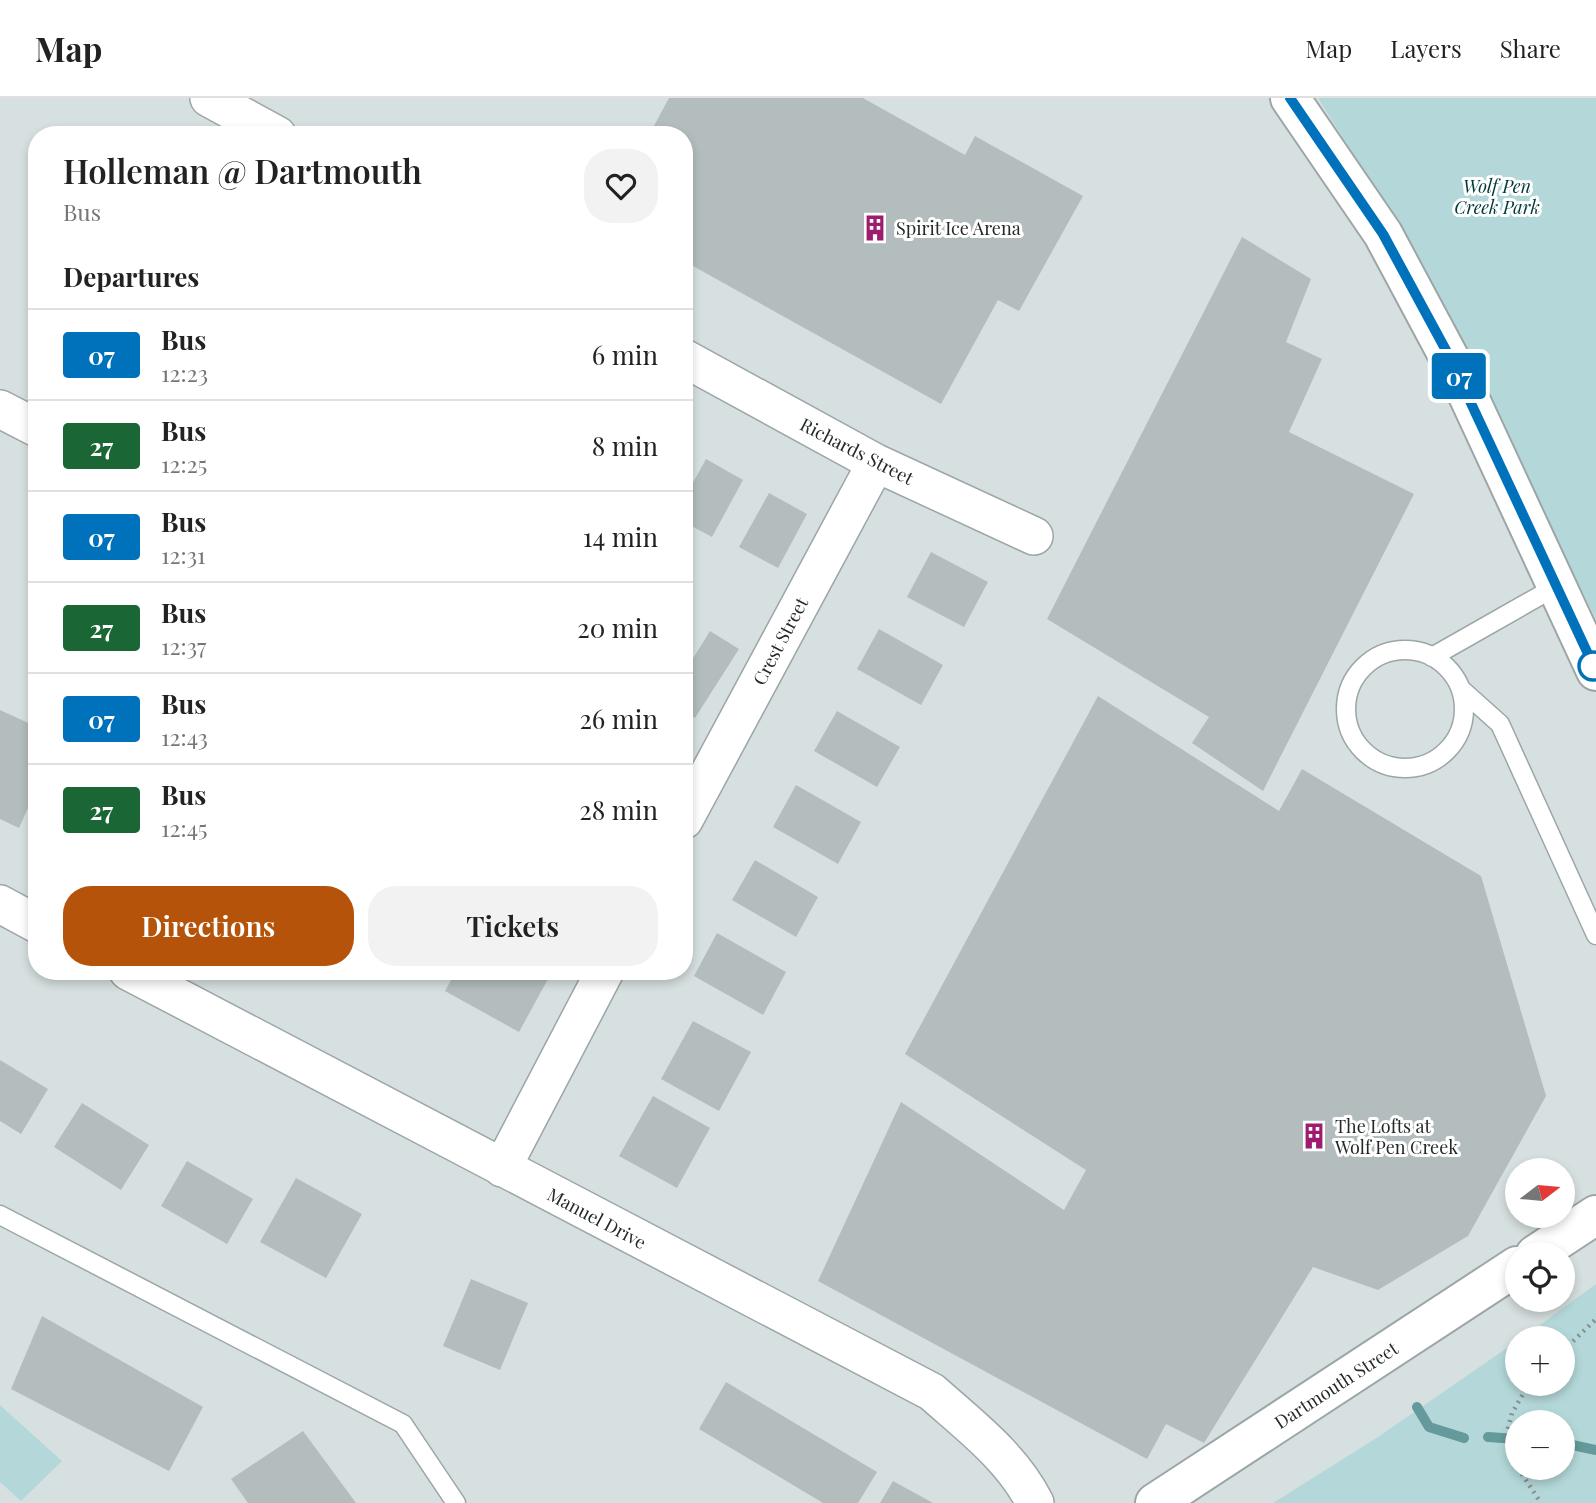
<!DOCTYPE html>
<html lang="en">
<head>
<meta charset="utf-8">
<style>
  :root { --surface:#fff; --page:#f2f2f2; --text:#222; --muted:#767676; --line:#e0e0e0; --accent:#b45309 }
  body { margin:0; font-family:"Playfair Display",serif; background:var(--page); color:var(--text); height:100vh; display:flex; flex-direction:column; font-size:26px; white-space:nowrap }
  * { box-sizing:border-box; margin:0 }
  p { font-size:23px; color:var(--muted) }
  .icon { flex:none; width:38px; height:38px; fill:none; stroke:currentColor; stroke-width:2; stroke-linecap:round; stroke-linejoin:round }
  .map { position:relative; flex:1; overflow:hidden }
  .side { position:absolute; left:28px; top:28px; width:665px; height:854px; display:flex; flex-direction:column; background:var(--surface); border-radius:28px; box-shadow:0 4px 10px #0003 }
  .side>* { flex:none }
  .badge { padding:0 14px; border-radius:5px; font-size:24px; line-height:46px }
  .needle { width:46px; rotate:74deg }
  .buttons { position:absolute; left:1505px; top:1060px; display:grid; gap:14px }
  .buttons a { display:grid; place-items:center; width:70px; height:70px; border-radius:50%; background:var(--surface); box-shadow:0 4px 10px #0003; font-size:35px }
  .map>.badge { position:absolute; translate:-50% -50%; box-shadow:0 0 0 4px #fff }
  h2 { padding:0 35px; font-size:26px; line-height:63px }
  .round { display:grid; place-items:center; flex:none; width:74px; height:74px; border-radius:28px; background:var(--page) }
  .overview { display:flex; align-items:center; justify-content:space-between; height:119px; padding:0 35px }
  h1 { font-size:33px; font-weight:600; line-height:52px }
  .primary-button { display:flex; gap:14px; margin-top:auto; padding:14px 35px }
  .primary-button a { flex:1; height:80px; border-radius:28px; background:var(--accent); color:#fff; font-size:28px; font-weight:600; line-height:80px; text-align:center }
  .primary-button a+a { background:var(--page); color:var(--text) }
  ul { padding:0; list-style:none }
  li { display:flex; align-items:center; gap:21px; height:91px; padding:0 35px; border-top:2px solid var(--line) }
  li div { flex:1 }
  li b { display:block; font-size:26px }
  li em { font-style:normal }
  li .badge { min-width:77px; font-weight:700; text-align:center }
  header { display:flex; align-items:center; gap:42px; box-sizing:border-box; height:98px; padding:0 35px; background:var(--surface); border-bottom:2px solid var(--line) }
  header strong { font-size:33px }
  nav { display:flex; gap:38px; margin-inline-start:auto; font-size:24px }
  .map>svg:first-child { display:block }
  .green { fill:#b4d8d9; fill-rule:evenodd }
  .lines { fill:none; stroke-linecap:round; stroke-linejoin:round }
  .stream { stroke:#649a9b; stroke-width:10 }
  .building { fill:#b4bdbd }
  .lane-casing { stroke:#9da6a6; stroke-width:21 }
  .street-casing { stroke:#9da6a6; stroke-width:40 }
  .secondary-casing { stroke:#9da6a6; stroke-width:42 }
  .path { stroke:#878e8e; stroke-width:4.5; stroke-dasharray:2 5; stroke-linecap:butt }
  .lane { stroke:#fff; stroke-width:18 }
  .street { stroke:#fff; stroke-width:37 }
  .secondary { stroke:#fff; stroke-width:38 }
  .line-casing { stroke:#fff; stroke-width:16 }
  .line { stroke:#0072bc; stroke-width:10 }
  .stop-dot { fill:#fff; stroke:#0072bc; stroke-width:3.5 }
  .labels { text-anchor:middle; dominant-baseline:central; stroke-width:6; stroke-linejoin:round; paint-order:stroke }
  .park-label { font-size:18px; font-style:italic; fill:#003738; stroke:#fff }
  .poi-label { font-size:18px; fill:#242828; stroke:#fff; text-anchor:start }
  .street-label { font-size:18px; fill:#242828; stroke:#fff }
</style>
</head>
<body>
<header>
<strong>Map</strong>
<nav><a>Map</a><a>Layers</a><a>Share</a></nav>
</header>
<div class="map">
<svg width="1596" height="1405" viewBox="0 0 1596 1405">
  <rect width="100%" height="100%" fill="#d7e0e0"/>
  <!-- green -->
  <path class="green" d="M1318,0H1596V521L1419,162Z
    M1596,1186V1405H1273L1378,1339L1517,1243V1286H1563V1241H1521ZM1517,1325H1563V1370H1517Z
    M0,1307L62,1363L21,1403L0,1384Z"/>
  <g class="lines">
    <!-- stream -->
    <path class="stream" d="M1417,1309L1429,1329L1464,1340
      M1488,1339L1517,1341
      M1563,1345L1596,1352"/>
  </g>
  <!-- building -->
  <path class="building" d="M669,0H863L965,57L975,38L1083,98L1019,213L998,202L941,306L684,163V37H649Z
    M1242,139L1311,181L1286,244L1322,261L1289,334L1414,396L1263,693L1192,645L1209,619L1047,521Z
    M706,361L743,382L712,439L684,424V401Z
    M769,395L807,416L778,470L739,449Z
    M931,454L988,484L964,529L907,499Z
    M879,531L943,567L921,607L857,571Z
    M710,533L739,551L695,620L684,613V575Z
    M1098,598L1279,713L1302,671L1481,778L1546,998L1468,1138L1378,1192L1313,1169L1204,1345L1166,1326L1147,1361L818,1183L901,1004L1064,1112L1086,1072L905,956Z
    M0,612L37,629V690L19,730L0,721Z
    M837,613L900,649L877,689L814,653Z
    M796,687L861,724L838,766L773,729Z
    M755,762L818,799L796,839L732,802Z
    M717,835L786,874L763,917L694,878Z
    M456,873H533L548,881L519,934L445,893Z
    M693,923L751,954L719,1013L661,981Z
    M0,962L48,991L21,1036L0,1023Z
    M653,998L710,1030L677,1090L619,1058Z
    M82,1005L149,1047L121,1092L54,1049Z
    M187,1063L253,1101L227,1146L161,1108Z
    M296,1080L362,1116L326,1180L260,1144Z
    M471,1181L528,1205L500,1272L443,1248Z
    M42,1218L203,1309L169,1373L11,1291Z
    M726,1284L877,1374L858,1405H823L699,1331Z
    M303,1333L356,1405H248L231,1381Z
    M893,1383L933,1405H880Z"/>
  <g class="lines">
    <!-- lane casing -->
    <g class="lane-casing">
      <path id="lane" d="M1346 611a59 59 0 1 1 118 0a59 59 0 1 1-118 0Z
        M1432,559L1557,488
        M1462,592L1500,626L1596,837
        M0,1117L403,1326L456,1405"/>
    </g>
    <!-- street casing -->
    <g class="street-casing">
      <path id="street" d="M209,0L277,37
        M684,260L876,365L1034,438
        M0,311L37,330
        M684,722L876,365
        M0,806L37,826
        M128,873L932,1294C970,1328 1012,1359 1035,1405
        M502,1070L605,873"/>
    </g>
    <!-- secondary casing -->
    <g class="secondary-casing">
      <path id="secondary" d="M1290,0L1383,136L1460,280L1596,573
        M1535,1157L1596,1117
        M1155,1405L1517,1168"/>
    </g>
    <!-- path -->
    <path class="path" d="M1563,1253L1596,1221
      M1517,1370L1505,1342L1512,1315L1529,1286
      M1518,1370L1541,1405"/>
    <!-- lane -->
    <use href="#lane" class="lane"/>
    <!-- street -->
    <use href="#street" class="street"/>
    <!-- secondary -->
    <use href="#secondary" class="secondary"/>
  </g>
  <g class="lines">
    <!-- line casing -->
    <g class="line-casing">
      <path id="line" d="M1290,0L1383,136L1448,256L1596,573"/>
    </g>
    <!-- line -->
    <use href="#line" class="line"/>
  </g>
  <!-- icons -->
  <defs>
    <g id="building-bare" transform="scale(2.1)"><path d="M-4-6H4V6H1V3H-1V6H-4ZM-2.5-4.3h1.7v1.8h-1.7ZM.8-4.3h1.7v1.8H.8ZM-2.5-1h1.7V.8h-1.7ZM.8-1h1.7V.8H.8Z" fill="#9e1c6f" stroke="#fff" stroke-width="2.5" paint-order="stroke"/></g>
  </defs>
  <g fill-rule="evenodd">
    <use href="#building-bare" x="875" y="130"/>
    <use href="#building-bare" x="1314" y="1038"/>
  </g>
  <!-- markers -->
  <circle class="stop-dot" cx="1593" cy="568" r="14"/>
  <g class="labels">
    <!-- park labels -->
    <g class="park-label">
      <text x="1497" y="88">Wolf Pen<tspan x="1497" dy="21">Creek Park</tspan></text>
    </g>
    <!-- poi labels -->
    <g class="poi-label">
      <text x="896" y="130">Spirit Ice Arena</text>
      <text x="1335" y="1028">The Lofts at<tspan x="1335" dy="21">Wolf Pen Creek</tspan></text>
    </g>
    <!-- street labels -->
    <g class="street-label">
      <text transform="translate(857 353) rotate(27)">Richards Street</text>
      <text transform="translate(780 543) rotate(-62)">Crest Street</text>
      <text transform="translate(597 1120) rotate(28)">Manuel Drive</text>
      <text transform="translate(1336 1287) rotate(-33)">Dartmouth Street</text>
    </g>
  </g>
</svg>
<div class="buttons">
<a><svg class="needle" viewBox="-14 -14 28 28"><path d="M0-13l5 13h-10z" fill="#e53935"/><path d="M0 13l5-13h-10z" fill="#767676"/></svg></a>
<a><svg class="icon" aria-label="locate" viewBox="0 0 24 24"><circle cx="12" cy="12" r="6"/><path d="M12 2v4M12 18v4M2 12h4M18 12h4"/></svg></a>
<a>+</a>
<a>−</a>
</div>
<b class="badge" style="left:1459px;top:278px;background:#0072bc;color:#fff">07</b>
<section class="side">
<div class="overview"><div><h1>Holleman @ Dartmouth</h1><p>Bus</p></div><a class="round"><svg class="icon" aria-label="heart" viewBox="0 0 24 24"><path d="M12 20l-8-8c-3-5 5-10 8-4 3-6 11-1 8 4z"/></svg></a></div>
<h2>Departures</h2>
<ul>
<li><span class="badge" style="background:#0072bc;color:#fff">07</span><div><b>Bus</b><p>12:23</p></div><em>6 min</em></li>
<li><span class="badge" style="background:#1a6634;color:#fff">27</span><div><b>Bus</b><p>12:25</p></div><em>8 min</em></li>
<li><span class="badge" style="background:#0072bc;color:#fff">07</span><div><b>Bus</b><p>12:31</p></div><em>14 min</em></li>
<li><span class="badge" style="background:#1a6634;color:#fff">27</span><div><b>Bus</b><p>12:37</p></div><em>20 min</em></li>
<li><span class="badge" style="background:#0072bc;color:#fff">07</span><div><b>Bus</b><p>12:43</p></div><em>26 min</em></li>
<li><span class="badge" style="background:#1a6634;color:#fff">27</span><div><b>Bus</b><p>12:45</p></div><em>28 min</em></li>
</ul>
<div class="primary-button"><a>Directions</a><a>Tickets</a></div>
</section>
</div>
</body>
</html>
